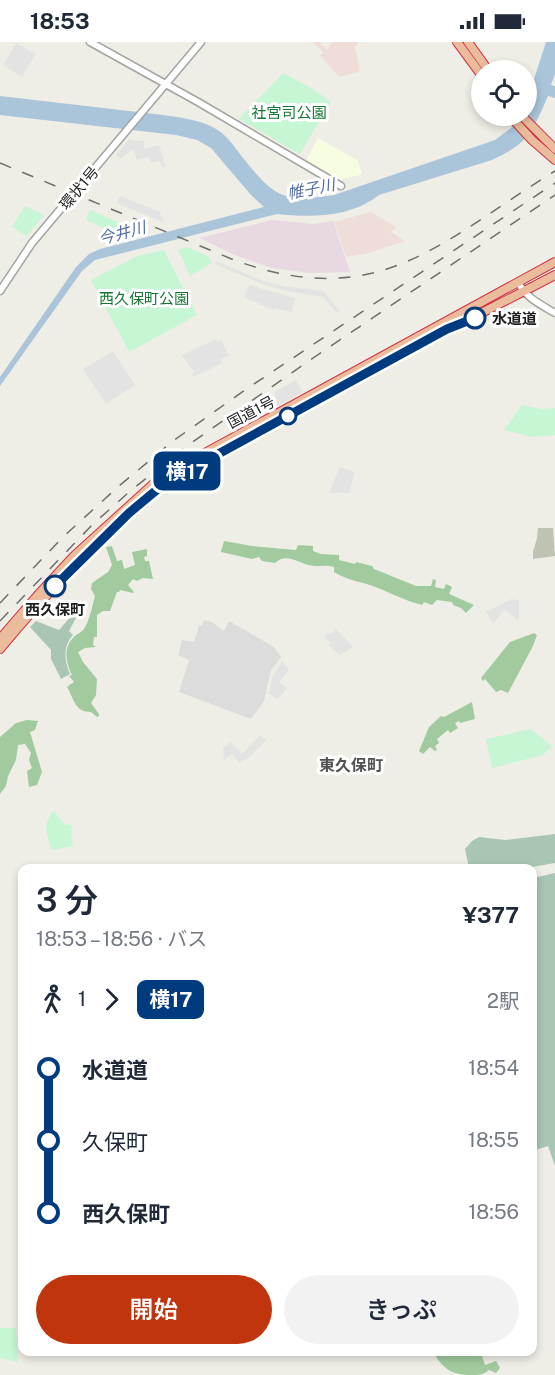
<!DOCTYPE html>
<html lang="ja">
<head>
<meta charset="utf-8">
<style>
  :root { --surface:#fff; --page:#f2f2f3; --text:#1f2937; --muted:#747a83; --accent:#c0340e }
  body { margin:0; font-family:"Public Sans","Noto Sans JP",sans-serif; background:var(--page); color:var(--text); height:100vh; display:flex; flex-direction:column; font-size:22px; white-space:nowrap }
  * { box-sizing:border-box; margin:0 }
  p { font-size:20px; color:var(--muted) }
  .icon { flex:none; width:33px; height:33px; fill:none; stroke:currentColor; stroke-width:2; stroke-linecap:round; stroke-linejoin:round }
  .map { position:relative; flex:1; overflow:hidden }
  .details { position:absolute; left:18px; top:822px; width:519px; height:492px; display:flex; flex-direction:column; background:var(--surface); border-radius:12px; box-shadow:0 3px 9px #0003 }
  .details>* { flex:none }
  .badge { padding:0 12px; border-radius:9px; font-size:21px; line-height:39px }
  .controls { position:absolute; left:471px; top:18px; display:grid; gap:12px }
  .controls a { display:grid; place-items:center; width:66px; height:66px; border-radius:50%; background:var(--surface); box-shadow:0 3px 9px #0003; font-size:30px }
  .map>.badge { position:absolute; translate:-50% -50%; box-shadow:0 0 0 3px #fff }
  .legs { display:flex; align-items:center; gap:9px; height:66px; padding:0 18px; font-size:20px }
  .legs p { margin-inline-start:auto }
  .headline { display:flex; align-items:center; justify-content:space-between; height:102px; padding:0 18px }
  h1 { font-size:33px; font-weight:600; line-height:45px }
  .primary-button { display:flex; gap:12px; margin-top:auto; padding:12px 18px }
  .primary-button a { flex:1; height:69px; border-radius:36px; background:var(--accent); color:#fff; font-size:24px; font-weight:600; line-height:69px; text-align:center }
  .primary-button a+a { background:var(--page); color:var(--text) }
  ul { padding:0 18px; list-style:none }
  li { display:flex; align-items:center; gap:21px; height:72px; font-size:22px }
  li i { display:grid; place-items:center; width:9px; height:100%; margin:0 8px; background:currentColor }
  li i::after { content:''; width:15px; height:15px; margin:-8px; border:4px solid; border-radius:50%; background:var(--surface) }
  li p { margin-inline-start:auto }
  li:first-child i { background:linear-gradient(#0000 50%,currentColor 0) }
  li:last-child i { background:linear-gradient(currentColor 50%,#0000 0) }
  .status { display:flex; justify-content:space-between; align-items:center; height:42px; padding:0 30px; background:var(--surface); direction:ltr }
  .status svg { height:16px; fill:currentColor }
  .map>svg:first-child { display:block }
  .residential { fill:#dddcdc }
  .commercial { fill:#efddd7 }
  .industrial { fill:#e8d8e2 }
  .education { fill:#f7fde1 }
  .construction { fill:#bfc3b2 }
  .forest { fill:#a1cb9e }
  .cemetery { fill:#a9c6b3 }
  .park { fill:#c6f6d4 }
  .parking { fill:#e3e3e3 }
  .water { fill:#aac4d9 }
  .lines { fill:none; stroke-linecap:round; stroke-linejoin:round }
  .tertiary-casing { stroke:#a3a3a3; stroke-width:9 }
  .trunk-casing { stroke:#ce3246; stroke-width:10 }
  .tertiary { stroke:#fff; stroke-width:6 }
  .trunk { stroke:#ebbc9c; stroke-width:8 }
  .rail { stroke:#6d6d6d; stroke-width:1.5; stroke-dasharray:12 12; stroke-linecap:butt }
  .line-1-casing { stroke:#fff; stroke-width:14 }
  .line-1 { stroke:#003b80; stroke-width:9 }
  .stop-1-dot { fill:#fff; stroke:#003b80; stroke-width:3 }
  .labels { text-anchor:middle; dominant-baseline:central; stroke-width:6; stroke-linejoin:round; paint-order:stroke }
  .park-label { font-size:15px; fill:#147631; stroke:#fff }
  .street-label { font-size:15px; fill:#1f1f1f; stroke:#fff }
  .stop-label { font-size:15px; font-weight:bold; fill:#1f1f1f; stroke:#fff; text-anchor:start }
  .water-label { font-size:16px; font-style:italic; fill:#526ba8; stroke:#fff }
  .neighbourhood-label { font-size:16px; font-weight:bold; fill:#525252; stroke:#fff }
</style>
</head>
<body>
<div class="status"><b>18:53</b><svg viewBox="0 0 49 12"><path d="M0 12V9h3v3zM5 12V6h3v6zM10 12V3h3v9zM15 12V0h3v12zM26 1h20v11H26zM47 4h2v5h-2z"/></svg></div>
<div class="map">
<svg width="555" height="1333" viewBox="0 0 555 1333">
  <rect width="100%" height="100%" fill="#efeee6"/>
  <!-- residential -->
  <path class="residential" d="M204,578L212,580L224,589L229,579L274,605L281,615L271,628L264,659L251,677L179,650L189,618L178,613L182,598L194,600L199,583L202,584Z"/>
  <!-- commercial -->
  <path class="commercial" d="M313,0H319L327,8L332,0H359L355,5L360,29L340,35L320,14L323,10Z
    M371,170L396,185L391,190L405,199L369,211L346,215L334,180Z"/>
  <!-- industrial -->
  <path class="industrial" d="M272,178L314,182L333,179L350,230L309,231L272,226L235,213L199,196Z"/>
  <!-- education -->
  <path class="education" d="M318,96L357,118L362,131L360,133L337,138L306,119Z"/>
  <!-- construction -->
  <path class="construction" d="M538,486H553L555,514L533,517V510L537,496Z"/>
  <!-- forest -->
  <path class="forest" d="M224,499L252,504L296,508L298,503L313,504V509L321,512L339,513V518L355,522L356,520L372,524L374,527L416,544H431L433,537L436,538L435,545L444,547L446,542L452,545L449,552L474,563L466,571L461,566L453,563L452,560L437,558L432,563L424,560L422,563C406,559 393,552 378,546C362,539 350,540 334,530V525C327,523 322,524 315,524C301,524 288,509 275,521L262,519L259,515L252,517L221,510Z
    M112,504L117,519L122,518L124,527L135,523L132,510L147,507V514L144,515L145,519H149L153,537L143,536L137,539L133,537L128,543L134,550L133,551L120,548L119,550H117L110,569H103L97,573V595H94L93,603L96,605L85,606L78,610L83,620L97,637L96,653L91,661L99,672V674L97,675L91,670C74,670 74,656 67,645L74,640L69,634L72,633C66,622 63,606 73,596C76,592 81,591 84,587C90,577 92,565 95,554L91,547L92,541L108,530L112,523L106,505Z
    M534,591L537,593L533,604L508,651L501,648L496,650L485,637L483,639L481,636L510,600Z
    M472,660L475,677L460,681L459,679L455,681L458,686L450,691L448,688L437,697L439,701L435,704L437,708L435,709L430,705L423,712L419,709L429,685L441,674L444,675Z
    M27,678L38,679L35,688L30,690L42,730L37,743L29,745L27,729L32,726L29,718L31,711L25,702L18,703L16,718L8,734L6,744L0,752V695L16,681Z
    M433,1310H476L481,1311L485,1323L496,1319L500,1326L496,1331L489,1328C483,1333 479,1333 471,1333C452,1333 443,1327 433,1310Z"/>
  <!-- cemetery -->
  <path class="cemetery" d="M72,573L76,576L69,589L73,593C63,603 64,620 70,632L61,637L51,617V608L30,585L36,579L59,588Z
    M555,792V821L527,826H469L465,807L472,799L479,795L505,798Z
    M555,831V1124L548,1104L532,1109L533,836Z"/>
  <!-- park -->
  <path class="park" d="M283,31L313,47L331,60L300,112L239,77Z
    M25,164L44,173L27,194L12,185Z
    M90,168L143,191L128,197L86,178Z
    M187,205L208,214L212,221L190,234L178,208Z
    M164,208L197,273L129,310L91,238L137,214Z
    M522,363L542,367L555,366V393L532,395L504,388Z
    M531,687L552,704L543,713L492,726L486,697Z
    M54,769L64,782L72,783L71,794L73,804L52,808C47,793 41,783 54,769Z
    M0,1286H16L18,1320L0,1316Z"/>
  <!-- parking -->
  <path class="parking" d="M16,1L36,12L22,35L3,23Z
    M129,97L138,99L144,98V107L159,103L166,125H162L159,119L151,121L148,115L137,118L133,107L121,117L116,113Z
    M120,154L161,170L160,174L164,177L163,180L116,161Z
    M216,219L260,238L283,244L323,249L340,269L337,271L323,255L282,248L260,241L215,222Z
    M249,243L295,256L292,270L274,266L273,268L244,255Z
    M216,297L217,300L221,298L229,313L220,318L222,321L193,335L192,332L194,330L182,313Z
    M113,309L135,343L106,362L83,327Z
    M296,338L303,350L278,364L274,350Z
    M340,425L355,430L349,451H329Z
    M511,557L519,558V577L517,578L505,568L493,582L486,570Z
    M335,586L353,605L340,613L329,604L330,601L324,595L327,592L333,591Z
    M282,619L289,628L279,640L287,646L278,657L269,652L272,636Z
    M260,693L266,698L251,714L239,721L232,712L224,718L223,706L231,700L242,712Z"/>
  <!-- water -->
  <path class="water" d="M546,0H555V32L551,43L555,44V56L548,54C532,90 529,101 492,118L379,153C351,175 312,176 277,172L95,218L82,229L0,344V335L76,225L89,212L100,207L264,165L251,153L211,106L197,98L176,93L0,73V54L155,72C177,75 204,77 222,91C230,98 236,107 243,116C275,155 282,161 334,153L495,98L511,86L518,74H526L527,59Z"/>
  <g class="lines">
    <!-- tertiary casing -->
    <g class="tertiary-casing">
      <path id="tertiary" d="M90,0L198,60L341,144
        M518,240C526,256 540,262 555,271
        M0,249L32,201L201,0"/>
    </g>
    <!-- trunk casing -->
    <g class="trunk-casing">
      <path id="trunk" d="M457,0L482,34
        M468,0L488,28
        M510,74L532,98L555,118
        M522,74L555,107
        M0,597L37,554L74,514L161,435L555,220
        M0,607C50,547 104,490 165,441C292,366 425,301 555,233"/>
    </g>
    <!-- tertiary -->
    <use href="#tertiary" class="tertiary"/>
    <!-- trunk -->
    <use href="#trunk" class="trunk"/>
    <!-- rail -->
    <path class="rail" d="M0,121L234,218C379,271 440,200 555,129
      M0,561L63,495L119,444L173,399L245,348L555,141
      M0,579L92,483L128,451L181,408L316,314L555,153"/>
  </g>
  <g class="lines">
    <!-- line-1 casing -->
    <g class="line-1-casing">
      <path id="line-1" d="M55,544L129,471L165,441L447,287L475,276"/>
    </g>
    <!-- line-1 -->
    <use href="#line-1" class="line-1"/>
  </g>
  <!-- markers -->
  <g class="stop-1-dot">
    <circle cx="475" cy="276" r="10"/>
    <circle cx="288" cy="374" r="8"/>
    <circle cx="55" cy="544" r="10"/>
  </g>
  <g class="labels">
    <!-- park labels -->
    <g class="park-label">
      <text x="289" y="70">社宮司公園</text>
      <text x="144" y="256">西久保町公園</text>
    </g>
    <!-- street labels -->
    <g class="street-label">
      <text transform="translate(79 146) rotate(-50)">環状1号</text>
      <text transform="translate(251 370) rotate(-28)">国道1号</text>
    </g>
    <!-- stop labels -->
    <g class="stop-label">
      <text x="492" y="276">水道道</text>
      <text x="55" y="567" text-anchor="middle">西久保町</text>
    </g>
    <!-- water labels -->
    <g class="water-label">
      <text transform="translate(311 147) rotate(-11)">帷子川</text>
      <text transform="translate(122 191) rotate(-15)">今井川</text>
    </g>
    <!-- neighbourhood labels -->
    <g class="neighbourhood-label">
      <text x="351" y="723">東久保町</text>
    </g>
  </g>
</svg>
<div class="controls">
<a><svg class="icon" aria-label="locate" viewBox="0 0 24 24"><circle cx="12" cy="12" r="6"/><path d="M12 2v4M12 18v4M2 12h4M18 12h4"/></svg></a>
</div>
<b class="badge" style="left:187px;top:429px;background:#003b80;color:#fff">横17</b>
<section class="details">
<div class="headline"><div><h1>3 分</h1><p>18:53 – 18:56 · バス</p></div><b>¥377</b></div>
<div class="legs"><svg class="icon" aria-label="walk" viewBox="0 0 24 24"><circle cx="13" cy="4" r="2"/><path d="M13 8l-2 6 4 7M11 14l-3 7M7 12l3-4h3l4 4"/></svg>1<svg class="icon" aria-label="forward" viewBox="0 0 24 24"><path d="M9 5l7 7-7 7"/></svg><b class="badge" style="background:#003b80;color:#fff">横17</b><p>2駅</p></div>
<ul>
<li><i style="color:#003b80"></i><b>水道道</b><p>18:54</p></li>
<li><i style="color:#003b80"></i><span>久保町</span><p>18:55</p></li>
<li><i style="color:#003b80"></i><b>西久保町</b><p>18:56</p></li>
</ul>
<div class="primary-button"><a>開始</a><a>きっぷ</a></div>
</section>
</div>
</body>
</html>
